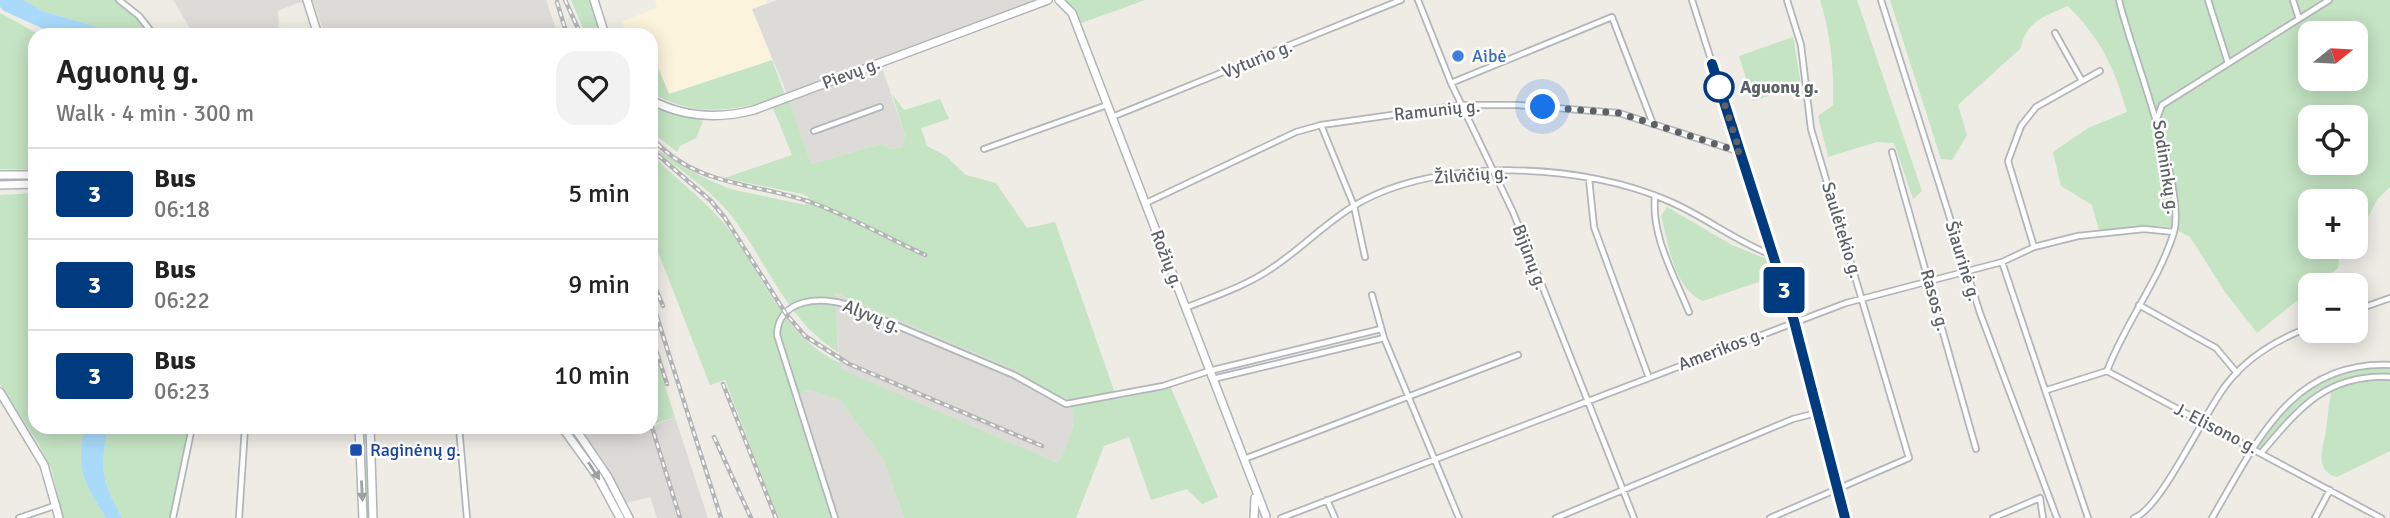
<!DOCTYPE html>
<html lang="en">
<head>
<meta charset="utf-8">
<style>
  :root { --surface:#fff; --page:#f2f2f2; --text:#222; --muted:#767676; --line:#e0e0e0 }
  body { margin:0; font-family:Signika,sans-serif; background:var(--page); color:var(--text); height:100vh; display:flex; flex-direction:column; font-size:26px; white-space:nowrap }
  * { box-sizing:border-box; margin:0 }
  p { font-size:23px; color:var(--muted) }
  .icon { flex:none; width:38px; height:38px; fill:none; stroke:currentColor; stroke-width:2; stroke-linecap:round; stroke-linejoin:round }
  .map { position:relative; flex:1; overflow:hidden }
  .details { position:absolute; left:28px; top:28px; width:630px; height:406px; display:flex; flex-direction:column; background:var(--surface); border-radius:21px; box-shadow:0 4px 18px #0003 }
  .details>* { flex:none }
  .badge { padding:0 14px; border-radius:5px; font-size:24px; line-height:46px }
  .needle { width:46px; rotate:72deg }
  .buttons { position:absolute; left:2298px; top:21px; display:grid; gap:14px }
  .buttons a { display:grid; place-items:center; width:70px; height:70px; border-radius:14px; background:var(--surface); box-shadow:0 4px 18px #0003; font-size:35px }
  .you { position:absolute; width:35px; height:35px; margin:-18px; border:5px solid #fff; border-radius:50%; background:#1a73e8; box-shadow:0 0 0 10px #1a73e833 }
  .map>.badge { position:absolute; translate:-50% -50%; box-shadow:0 0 0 4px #fff }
  .round { display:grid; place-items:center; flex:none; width:74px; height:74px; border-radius:21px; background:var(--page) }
  .headline { display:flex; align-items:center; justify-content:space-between; height:119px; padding:0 28px }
  h1 { font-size:33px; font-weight:600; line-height:52px }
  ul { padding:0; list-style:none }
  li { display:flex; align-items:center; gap:21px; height:91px; padding:0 28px; border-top:2px solid var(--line) }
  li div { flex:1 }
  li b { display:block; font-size:26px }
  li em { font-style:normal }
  li .badge { min-width:77px; font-weight:700; text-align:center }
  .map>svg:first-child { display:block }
  .commercial { fill:#fcf3dc }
  .industrial { fill:#dddbd7 }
  .green { fill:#c4e4c3; fill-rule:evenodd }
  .water { fill:#a9dafa }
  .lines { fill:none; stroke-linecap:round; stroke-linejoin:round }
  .street-casing { stroke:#b2b5b9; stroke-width:8 }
  .secondary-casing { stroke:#b1b5b9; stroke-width:10 }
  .street { stroke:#fff; stroke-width:4.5 }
  .secondary { stroke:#fff; stroke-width:7 }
  .rail-casing { stroke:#b3b4b5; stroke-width:4.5 }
  .rail { stroke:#fff; stroke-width:2; stroke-dasharray:5; stroke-linecap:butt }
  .oneway { fill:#9ea0a3 }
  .line-casing { stroke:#fff; stroke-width:16 }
  .line { stroke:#003b80; stroke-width:10 }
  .walk { stroke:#5d6165; stroke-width:7; stroke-dasharray:0 12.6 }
  .shop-dot { fill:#3f7fe0; stroke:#fff; stroke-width:2.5 }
  .stop-dot { fill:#fff; stroke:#003b80; stroke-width:3.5 }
  .transit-dot { fill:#1a4fb4; stroke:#fff; stroke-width:2.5 }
  .labels { text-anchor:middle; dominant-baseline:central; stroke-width:5; stroke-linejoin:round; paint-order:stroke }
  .shop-label { font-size:18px; fill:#366cbe; stroke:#fff; text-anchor:start }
  .street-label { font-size:18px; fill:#5d6165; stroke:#fff }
  .stop-label { font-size:18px; font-weight:bold; fill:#5d6165; stroke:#fff; text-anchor:start }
  .transit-label { font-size:18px; fill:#164399; stroke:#fff; text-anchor:start }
</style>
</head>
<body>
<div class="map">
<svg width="2390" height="518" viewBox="0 0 2390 518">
  <rect width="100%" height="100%" fill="#eeece5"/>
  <!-- commercial -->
  <path class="commercial" d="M655,0H766L767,3L752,9L772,60L669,94L651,50V35H626L622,21L657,8Z"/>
  <!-- industrial -->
  <path class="industrial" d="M173,0H546L558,35H325L313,1L297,3L278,11L279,35H194Z
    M777,0H1046L929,45L879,59L905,135L902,147L892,149L882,144L811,164L790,101L752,9Z
    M834,293L1015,370L1049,393L1069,399L1074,410L1071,439L1058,463L840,369Z
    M810,390L840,400L884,460L904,518H831L792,396Z
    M675,417L708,518H657L650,497L626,503L578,427H651Z"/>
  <!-- green -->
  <path class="green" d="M23,0H115L138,18L151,35H114L102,28L45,12Z
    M571,0H589L600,35H586Z
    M1059,0H1145L1076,25Z
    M1820,0H1857L1922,191L1913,199L1894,143L1877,142L1828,157L1818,116L1833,105C1834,68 1831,35 1820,0Z
    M1890,0H2390V187L2377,200L2356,240V201H2310V247H2340L2338,268L2316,285H2310V290L2257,333L2225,292L2190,237L2171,227L2159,226L2099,230L2092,205L2061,186L2053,152L2088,128L2127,112C2114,67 2101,39 2068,6C2045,16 2026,21 2021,48L1958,105L1967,135L1952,160L1941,159ZM2310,33H2356V79H2310ZM2310,117H2356V163H2310Z
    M0,13L40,35H35V170L0,169Z
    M1793,37L1801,85L1753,101L1739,56Z
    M651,50L669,94L772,60L785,95C741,111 694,119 651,92Z
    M892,94L904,110L940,99L949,119L921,128L927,146L946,156L966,175L996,183L1027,228L1055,222L1117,399L1171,388L1218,497L1202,504L1187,489L1151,500L1129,437L1104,446L1076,518H904L884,460L840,400L810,390L792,396L831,518H778L725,380L710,385L651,234V153C673,177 700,196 721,220C762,268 779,335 840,363L841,369L1058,463C1069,443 1079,422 1069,399L1049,393L1015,370L835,293L838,352C785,319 768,262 730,214C708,187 678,170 653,147L700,176L730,189L805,205L809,197L802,194L724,178L792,155L773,108L790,101L811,164L882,144L892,149L902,147L905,135Z
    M651,107L703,121L696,138L680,146L677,152L651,131Z
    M35,193V427H85C76,471 83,482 106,518H63L52,471L38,443L0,384V195Z
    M1667,207L1732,245L1769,260L1773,277L1703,301C1673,288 1669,244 1661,216Z
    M651,343L675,417L654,424L651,414Z
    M2368,366L2390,367V376H2370L2390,377V451L2337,477C2315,471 2322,451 2325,436C2328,419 2328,403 2333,386L2358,378C2315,389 2292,414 2264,448H2257V444C2291,401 2312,377 2368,366Z
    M108,427H192L173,518H122C101,478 100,471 108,427Z
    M363,427H366L370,518H366Z"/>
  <!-- water -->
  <path class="water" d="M0,0H23L45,12L102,28L114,35H57L4,11L0,7Z
    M85,427H108C100,471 101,478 122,518H106C84,483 75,470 85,427Z"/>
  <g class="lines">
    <!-- street casing -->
    <g class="street-casing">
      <path id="street" d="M119,0L139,16L154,35
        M1418,0L1451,83L1513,212L1634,518
        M1692,0L1794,321L1845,518
        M1881,0L1980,313L2057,518
        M2208,0L2228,63
        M2293,0L2299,19
        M2055,33L2082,81
        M1451,83L1612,17L1653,124
        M1112,117L1401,0
        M2156,121L2162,105L2329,0
        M1321,125L1354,206L1365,257
        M814,131L880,107
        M984,149L1107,105
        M1892,152L1976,449
        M1589,179L1594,227L1649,378
        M1655,196C1651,236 1674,275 1689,312
        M1146,203L1296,132L1321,125L1462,105H1518L1619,113L1740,152
        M2034,247L2008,161L2021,126L2036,107L2100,71
        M2002,262L2088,518
        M1372,295L1384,338L1459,518
        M2139,305L2216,348L2237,373
        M1185,308C1215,296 1246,286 1272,268C1301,249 1326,222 1357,204C1440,156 1585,163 1671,202C1707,218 1735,241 1774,256
        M2356,310L2390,298
        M2107,371C2125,323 2159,281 2174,232C2186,187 2131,52 2119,0
        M1213,379L1384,338
        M2047,390L2107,371L2381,518
        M459,427L467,518
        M2262,452C2300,407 2327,374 2390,377
        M1244,459L1518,355
        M1327,500L1335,518
        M19,518L57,505
        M173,518L192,427
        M239,518L245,427
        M835,518L777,335C778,298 822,296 848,305L1014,375L1066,404L1163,386L1209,371L1381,329
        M1281,518L1846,303L2002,262L2034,247L2078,236L2144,229L2174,232
        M1556,518L1793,419L1820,412
        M1770,518L1909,458L1811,129L1801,45L1787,0
        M1993,518L2040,498L2043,518
        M2134,518C2161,509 2204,413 2226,385C2247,357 2278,339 2310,327
        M2212,518C2256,444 2290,361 2390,365
        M2315,518L2330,490"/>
    </g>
    <!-- secondary casing -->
    <g class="secondary-casing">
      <path id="secondary" d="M307,0L318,35
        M594,0L605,35
        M1059,0L1072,13L1266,516
        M651,100C683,117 719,119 754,110L1048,0
        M0,175H35
        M0,185L35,184
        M0,392L44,465L59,518
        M359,427L363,518
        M370,427L373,518
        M562,427L598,477L620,518
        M574,427L608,477L629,518
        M1254,518L1255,498"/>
    </g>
    <!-- street -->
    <use href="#street" class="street"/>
    <!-- secondary -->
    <use href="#secondary" class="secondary"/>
    <!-- rail casing -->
    <g class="rail-casing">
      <path id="rail" d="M565,0L581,35
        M557,2L567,35
        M651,137C696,188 756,182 813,203C851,217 888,238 925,255
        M651,149L711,201L725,218L786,314L805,336L849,364L1042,446
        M651,277L663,306
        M651,298L721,518
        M651,335L667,384
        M723,384L776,518
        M651,424L680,518
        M714,437L751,518"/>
    </g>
    <!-- rail -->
    <use href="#rail" class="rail"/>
  </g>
  <!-- one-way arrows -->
  <defs><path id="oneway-solid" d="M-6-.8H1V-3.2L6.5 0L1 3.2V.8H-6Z" transform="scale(1.75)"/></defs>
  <g class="oneway">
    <use href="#oneway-solid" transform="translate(594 471) rotate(57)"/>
    <use href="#oneway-solid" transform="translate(362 491) rotate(87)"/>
  </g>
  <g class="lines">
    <!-- line casing -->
    <g class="line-casing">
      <path id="line" d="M1712,64L1794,321L1845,518"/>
    </g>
    <!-- line -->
    <use href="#line" class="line"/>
    <!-- walk -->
    <path class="walk" d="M1543,107L1619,113L1740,152L1719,87"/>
  </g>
  <!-- markers -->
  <circle class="shop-dot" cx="1458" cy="56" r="7"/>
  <circle class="stop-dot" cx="1719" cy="87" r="14"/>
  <rect class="transit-dot" x="349" y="443" width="14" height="14" rx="3.5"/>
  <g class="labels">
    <!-- shop labels -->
    <g class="shop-label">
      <text x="1472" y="56">Aibė</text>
    </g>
    <!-- street labels -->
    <g class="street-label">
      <text transform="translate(1257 59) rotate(-22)">Vyturio g.</text>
      <text transform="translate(851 73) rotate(-21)">Pievų g.</text>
      <text transform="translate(1437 110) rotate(-6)">Ramunių g.</text>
      <text transform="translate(2166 167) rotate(81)">Sodininkų g.</text>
      <text transform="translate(1471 175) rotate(-4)">Žilvičių g.</text>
      <text transform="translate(1842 230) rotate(73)">Saulėtekio g.</text>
      <text transform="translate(1530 257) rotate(69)">Bijūnų g.</text>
      <text transform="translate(1167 259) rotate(69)">Rožių g.</text>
      <text transform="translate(1963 261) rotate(73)">Šiaurinė g.</text>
      <text transform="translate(1935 300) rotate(74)">Rasos g.</text>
      <text transform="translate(872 316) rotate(22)">Alyvų g.</text>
      <text transform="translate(1721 349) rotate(-21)">Amerikos g.</text>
      <text transform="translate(2216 428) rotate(27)">J. Elisono g.</text>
    </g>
    <!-- stop labels -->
    <g class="stop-label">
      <text x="1740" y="87">Aguonų g.</text>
    </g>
    <!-- transit labels -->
    <g class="transit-label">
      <text x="370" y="450">Raginėnų g.</text>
    </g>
  </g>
</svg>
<div class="buttons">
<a><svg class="needle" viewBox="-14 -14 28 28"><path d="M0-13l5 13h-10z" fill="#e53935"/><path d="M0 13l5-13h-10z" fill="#767676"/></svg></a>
<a><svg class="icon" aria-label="locate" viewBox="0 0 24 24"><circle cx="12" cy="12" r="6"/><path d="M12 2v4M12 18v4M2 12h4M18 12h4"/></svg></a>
<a>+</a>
<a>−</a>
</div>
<div class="you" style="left:1543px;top:107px"></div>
<b class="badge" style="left:1784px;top:290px;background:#003b80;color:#fff">3</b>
<section class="details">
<div class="headline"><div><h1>Aguonų g.</h1><p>Walk · 4 min · 300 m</p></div><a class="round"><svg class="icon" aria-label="heart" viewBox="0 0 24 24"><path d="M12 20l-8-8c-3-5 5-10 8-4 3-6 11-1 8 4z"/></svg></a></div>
<ul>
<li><span class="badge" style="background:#003b80;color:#fff">3</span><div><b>Bus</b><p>06:18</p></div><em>5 min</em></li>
<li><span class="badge" style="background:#003b80;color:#fff">3</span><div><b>Bus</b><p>06:22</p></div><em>9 min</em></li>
<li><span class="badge" style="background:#003b80;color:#fff">3</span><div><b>Bus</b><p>06:23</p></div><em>10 min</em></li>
</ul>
</section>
</div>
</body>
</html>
